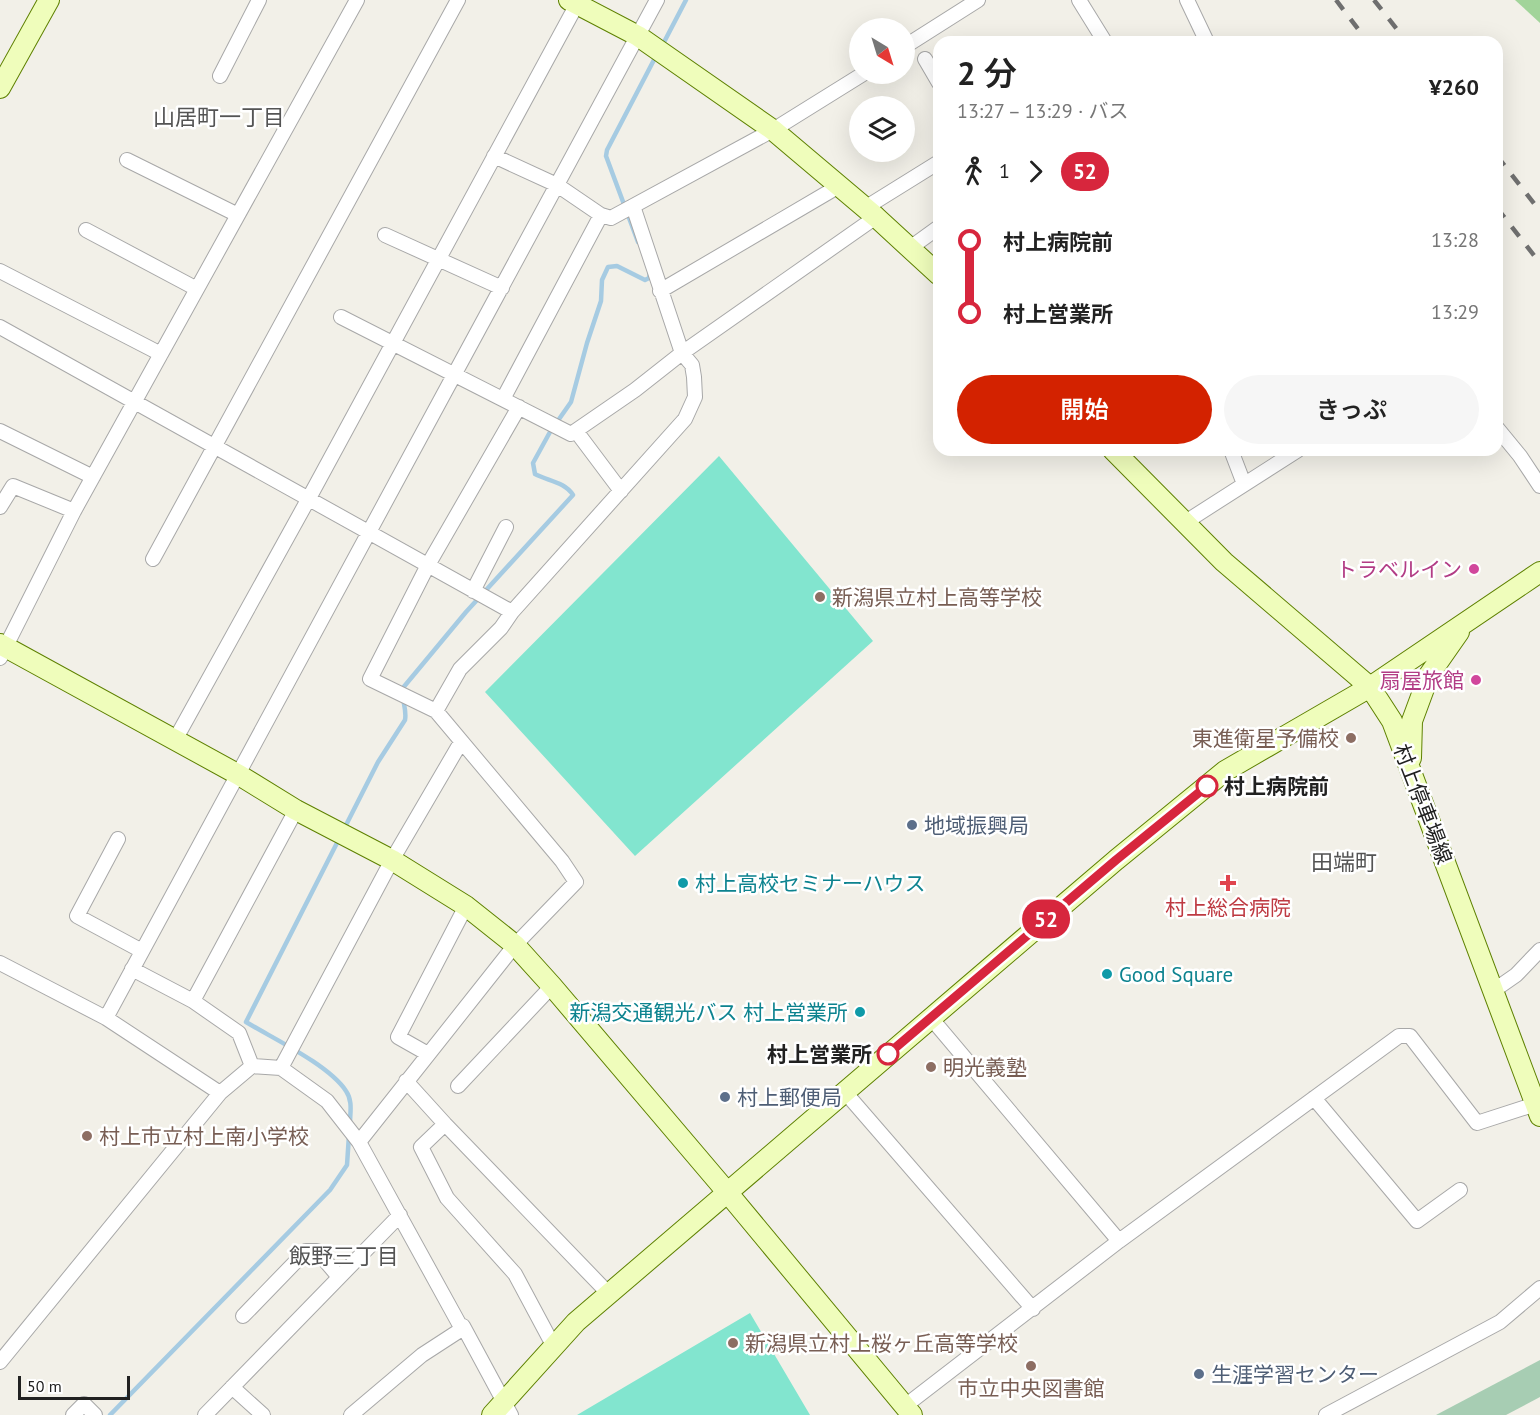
<!DOCTYPE html>
<html lang="ja">
<head>
<meta charset="utf-8">
<style>
  :root { --surface:#fff; --page:#f6f6f6; --text:#222; --muted:#767676; --accent:#d32200 }
  body { margin:0; font-family:"PT Sans","Noto Sans JP",sans-serif; background:var(--page); color:var(--text); height:100vh; display:flex; flex-direction:column; font-size:22px; white-space:nowrap }
  * { box-sizing:border-box; margin:0 }
  p { font-size:20px; color:var(--muted) }
  .icon { flex:none; width:33px; height:33px; fill:none; stroke:currentColor; stroke-width:2; stroke-linecap:round; stroke-linejoin:round }
  .map { position:relative; flex:1; overflow:hidden }
  .side { position:absolute; left:933px; top:36px; width:570px; height:420px; display:flex; flex-direction:column; background:var(--surface); border-radius:18px; box-shadow:0 6px 24px #0002 }
  .side>* { flex:none }
  .badge { padding:0 12px; border-radius:20px; font-size:21px; line-height:39px }
  .needle { width:39px; rotate:142deg }
  .tools { position:absolute; left:849px; top:18px; display:grid; gap:12px }
  .tools a { display:grid; place-items:center; width:66px; height:66px; border-radius:50%; background:var(--surface); box-shadow:0 6px 24px #0002; font-size:30px }
  .scale { position:absolute; left:18px; bottom:15px; width:112px; box-sizing:border-box; padding-left:6px; border:3px solid #212121; border-top:0; font-size:16px; line-height:21px; white-space:nowrap; color:#212121; -webkit-text-stroke:4px #fff; paint-order:stroke }
  .map>.badge { position:absolute; translate:-50% -50%; box-shadow:0 0 0 3px #fff }
  .legs { display:flex; align-items:center; gap:9px; height:66px; padding:0 24px; font-size:20px }
  .legs p { margin-inline-start:auto }
  .overview { display:flex; align-items:center; justify-content:space-between; height:102px; padding:0 24px }
  h1 { font-size:33px; font-weight:600; line-height:45px }
  .primary-button { display:flex; gap:12px; margin-top:auto; padding:12px 24px }
  .primary-button a { flex:1; height:69px; border-radius:36px; background:var(--accent); color:#fff; font-size:24px; font-weight:600; line-height:69px; text-align:center }
  .primary-button a+a { background:var(--page); color:var(--text) }
  ul { padding:0 24px; list-style:none }
  li { display:flex; align-items:center; gap:21px; height:72px; font-size:22px }
  li i { display:grid; place-items:center; width:9px; height:100%; margin:0 8px; background:currentColor }
  li i::after { content:''; width:15px; height:15px; margin:-8px; border:4px solid; border-radius:50%; background:var(--surface) }
  li p { margin-inline-start:auto }
  li:first-child i { background:linear-gradient(#0000 50%,currentColor 0) }
  li:last-child i { background:linear-gradient(currentColor 50%,#0000 0) }
  .map>svg:first-child { display:block }
  .forest { fill:#a2d49a }
  .cemetery { fill:#a7cdb3 }
  .pitch { fill:#82e5cf }
  .lines { fill:none; stroke-linecap:round; stroke-linejoin:round }
  .stream { stroke:#a6cbe2; stroke-width:4.5 }
  .street-casing { stroke:#a8a8a8; stroke-width:16 }
  .secondary-casing { stroke:#5e8100; stroke-width:22 }
  .street { stroke:#fff; stroke-width:14 }
  .secondary { stroke:#effdbb; stroke-width:20 }
  .rail { stroke:#6f6f6f; stroke-width:4.5; stroke-dasharray:12 12; stroke-linecap:butt }
  .line-1-casing { stroke:#fff; stroke-width:14 }
  .line-1 { stroke:#d7263d; stroke-width:9 }
  .hotel-dot { fill:#d1479c; stroke:#fff; stroke-width:2 }
  .education-dot { fill:#8d6e63; stroke:#fff; stroke-width:2 }
  .stop-1-dot { fill:#fff; stroke:#d7263d; stroke-width:3 }
  .service-dot { fill:#5c6f8a; stroke:#fff; stroke-width:2 }
  .culture-dot { fill:#0f9aa8; stroke:#fff; stroke-width:2 }
  .health-dot { fill:#e0444e; stroke:#fff; stroke-width:2 }
  .labels { text-anchor:middle; dominant-baseline:central; stroke-width:5; stroke-linejoin:round; paint-order:stroke }
  .hotel-label { font-size:21px; fill:#b23c85; stroke:#fff; text-anchor:end }
  .education-label { font-size:21px; fill:#785e54; stroke:#fff; text-anchor:start }
  .stop-label { font-size:21px; font-weight:bold; fill:#212121; stroke:#fff; text-anchor:start }
  .street-label { font-size:21px; fill:#212121; stroke:#fff }
  .service-label { font-size:21px; fill:#4e5e75; stroke:#fff; text-anchor:start }
  .culture-label { font-size:21px; fill:#0d838f; stroke:#fff; text-anchor:start }
  .health-label { font-size:21px; fill:#be3a42; stroke:#fff }
  .neighbourhood-label { font-size:22px; fill:#545454; stroke:#fff }
</style>
</head>
<body>
<div class="map">
<svg width="1540" height="1415" viewBox="0 0 1540 1415">
  <rect width="100%" height="100%" fill="#f2f0e8"/>
  <!-- forest -->
  <path class="forest" d="M1515,0H1540V23Z"/>
  <!-- cemetery -->
  <path class="cemetery" d="M1540,1360V1397L1506,1415H1436Z"/>
  <!-- pitch -->
  <path class="pitch" d="M719,456L873,641L635,856L485,692Z
    M750,1313L810,1415H577Z"/>
  <g class="lines">
    <!-- stream -->
    <path class="stream" d="M662,46L686,0
      M638,242L606,156L607,150L656,56
      M344,829L378,762L405,720C407,710 402,700 402,689L466,612L573,495C565,482 548,481 535,474L533,463L550,432L571,402L587,343L601,301L602,280L608,267L617,266L645,280L649,278L650,272
      M339,839L246,1022C274,1039 329,1065 346,1091C353,1101 350,1113 350,1123
      M110,1415L330,1190L347,1165L349,1135"/>
    <!-- street casing -->
    <g class="street-casing">
      <path id="street" d="M1079,0L1105,42
        M1187,0L1207,42
        M904,47L978,0
        M925,59L939,83
        M220,76L259,0
        M494,156L557,185L601,215L611,218L773,130L863,74
        M127,160L238,215
        M865,208L939,162
        M86,230L197,289
        M385,235L502,288
        M910,248L939,227
        M0,271L161,354
        M660,291L839,186
        M341,317L571,434L635,390L682,353L876,217
        M0,327L512,612
        M503,399L601,215
        M1497,428L1520,456L1540,486
        M0,431L93,477
        M576,431L621,491
        M1231,450L1244,484
        M0,507L13,486L74,511
        M1184,523L1298,450
        M153,559L458,0
        M473,591L506,527
        M0,658L74,511L357,0
        M436,711L370,679L428,565L519,407
        M175,740L309,498L577,4
        M118,839L77,916L142,951
        M0,963L106,1018L220,1093
        M132,969L193,1001L239,1033L252,1066
        M1493,991L1516,975L1540,950
        M193,1001L296,810
        M106,1018L657,0
        M931,1018L1119,1241
        M428,1054L398,1037L466,906
        M281,1068L392,860L461,742
        M406,1081L445,1124L609,1294
        M458,1086L552,986
        M844,1091L1033,1309
        M1314,1098L1417,1221L1460,1190
        M445,1124L421,1147L447,1198L515,1274L553,1345
        M359,1142L515,945L576,882L562,861L436,711L460,669L501,628L512,612L685,419L695,397L694,377L692,365L682,353L633,206
        M243,1316L306,1251H317L339,1277
        M0,1362L220,1093L252,1066L281,1068L327,1101L359,1142L462,1329L463,1326L511,1415
        M232,1387L263,1415
        M905,1406L1119,1241L1399,1036H1410L1477,1123L1536,1104
        M73,1415L84,1404L95,1415
        M205,1415L400,1215
        M351,1415L422,1355L462,1329
        M1326,1415L1500,1322L1540,1288"/>
    </g>
    <!-- secondary casing -->
    <g class="secondary-casing">
      <path id="secondary" d="M569,0L638,36L773,130L876,217L939,275
        M0,88L49,0
        M1113,450L1224,562L1370,687L1392,721L1540,1116
        M0,644L239,775L296,810L392,860L466,906L515,945L552,986L727,1192L912,1415
        M1411,758L1412,721L1429,675L1459,632
        M492,1415L576,1322L1116,860L1225,771L1370,687L1540,572"/>
    </g>
    <!-- street -->
    <use href="#street" class="street"/>
    <!-- secondary -->
    <use href="#secondary" class="secondary"/>
    <!-- rail -->
    <path class="rail" d="M1336,0L1368,42
      M1374,0L1407,42
      M1497,156L1540,211
      M1497,208L1540,263"/>
  </g>
  <g class="lines">
    <!-- line-1 casing -->
    <g class="line-1-casing">
      <path id="line-1" d="M888,1054L1116,860L1207,786"/>
    </g>
    <!-- line-1 -->
    <use href="#line-1" class="line-1"/>
  </g>
  <!-- markers -->
  <g class="hotel-dot">
    <circle cx="1474" cy="569" r="6"/>
    <circle cx="1476" cy="680" r="6"/>
  </g>
  <g class="education-dot">
    <circle cx="820" cy="597" r="6"/>
    <circle cx="1351" cy="738" r="6"/>
    <circle cx="931" cy="1067" r="6"/>
    <circle cx="87" cy="1136" r="6"/>
    <circle cx="733" cy="1343" r="6"/>
    <circle cx="1031" cy="1366" r="6"/>
  </g>
  <g class="stop-1-dot">
    <circle cx="1207" cy="786" r="10"/>
    <circle cx="888" cy="1054" r="10"/>
  </g>
  <g class="service-dot">
    <circle cx="912" cy="825" r="6"/>
    <circle cx="725" cy="1097" r="6"/>
    <circle cx="1199" cy="1374" r="6"/>
  </g>
  <g class="culture-dot">
    <circle cx="683" cy="883" r="6"/>
    <circle cx="1107" cy="974" r="6"/>
    <circle cx="860" cy="1012" r="6"/>
  </g>
  <path class="health-dot" d="M1225 874h6v6h6v6h-6v6h-6v-6h-6v-6h6z"/>
  <g class="labels">
    <!-- hotel labels -->
    <g class="hotel-label">
      <text x="1462" y="569">トラベルイン</text>
      <text x="1464" y="680">扇屋旅館</text>
    </g>
    <!-- education labels -->
    <g class="education-label">
      <text x="832" y="597">新潟県立村上高等学校</text>
      <text x="1339" y="738" text-anchor="end">東進衛星予備校</text>
      <text x="943" y="1067">明光義塾</text>
      <text x="99" y="1136">村上市立村上南小学校</text>
      <text x="745" y="1343">新潟県立村上桜ヶ丘高等学校</text>
      <text x="1031" y="1388" text-anchor="middle">市立中央図書館</text>
    </g>
    <!-- stop labels -->
    <g class="stop-label">
      <text x="1224" y="786">村上病院前</text>
      <text x="872" y="1054" text-anchor="end">村上営業所</text>
    </g>
    <!-- street labels -->
    <g class="street-label">
      <text transform="translate(1423 804) rotate(69)">村上停車場線</text>
    </g>
    <!-- service labels -->
    <g class="service-label">
      <text x="924" y="825">地域振興局</text>
      <text x="737" y="1097">村上郵便局</text>
      <text x="1211" y="1374">生涯学習センター</text>
    </g>
    <!-- culture labels -->
    <g class="culture-label">
      <text x="695" y="883">村上高校セミナーハウス</text>
      <text x="1119" y="974">Good Square</text>
      <text x="848" y="1012" text-anchor="end">新潟交通観光バス 村上営業所</text>
    </g>
    <!-- health labels -->
    <g class="health-label">
      <text x="1228" y="907">村上総合病院</text>
    </g>
    <!-- neighbourhood labels -->
    <g class="neighbourhood-label">
      <text x="219" y="117">山居町一丁目</text>
      <text x="1344" y="862">田端町</text>
      <text x="344" y="1256">飯野三丁目</text>
    </g>
  </g>
</svg>
<div class="tools">
<a><svg class="needle" viewBox="-14 -14 28 28"><path d="M0-13l5 13h-10z" fill="#e53935"/><path d="M0 13l5-13h-10z" fill="#767676"/></svg></a>
<a><svg class="icon" aria-label="layers" viewBox="0 0 24 24"><path d="M12 4l9 5-9 5-9-5zM3 14l9 5 9-5"/></svg></a>
</div>
<div class="scale">50 m</div>
<b class="badge" style="left:1046px;top:919px;background:#d7263d;color:#fff">52</b>
<section class="side">
<div class="overview"><div><h1>2 分</h1><p>13:27 – 13:29 · バス</p></div><b>¥260</b></div>
<div class="legs"><svg class="icon" aria-label="walk" viewBox="0 0 24 24"><circle cx="13" cy="4" r="2"/><path d="M13 8l-2 6 4 7M11 14l-3 7M7 12l3-4h3l4 4"/></svg>1<svg class="icon" aria-label="forward" viewBox="0 0 24 24"><path d="M9 5l7 7-7 7"/></svg><b class="badge" style="background:#d7263d;color:#fff">52</b></div>
<ul>
<li><i style="color:#d7263d"></i><b>村上病院前</b><p>13:28</p></li>
<li><i style="color:#d7263d"></i><b>村上営業所</b><p>13:29</p></li>
</ul>
<div class="primary-button"><a>開始</a><a>きっぷ</a></div>
</section>
</div>
</body>
</html>
